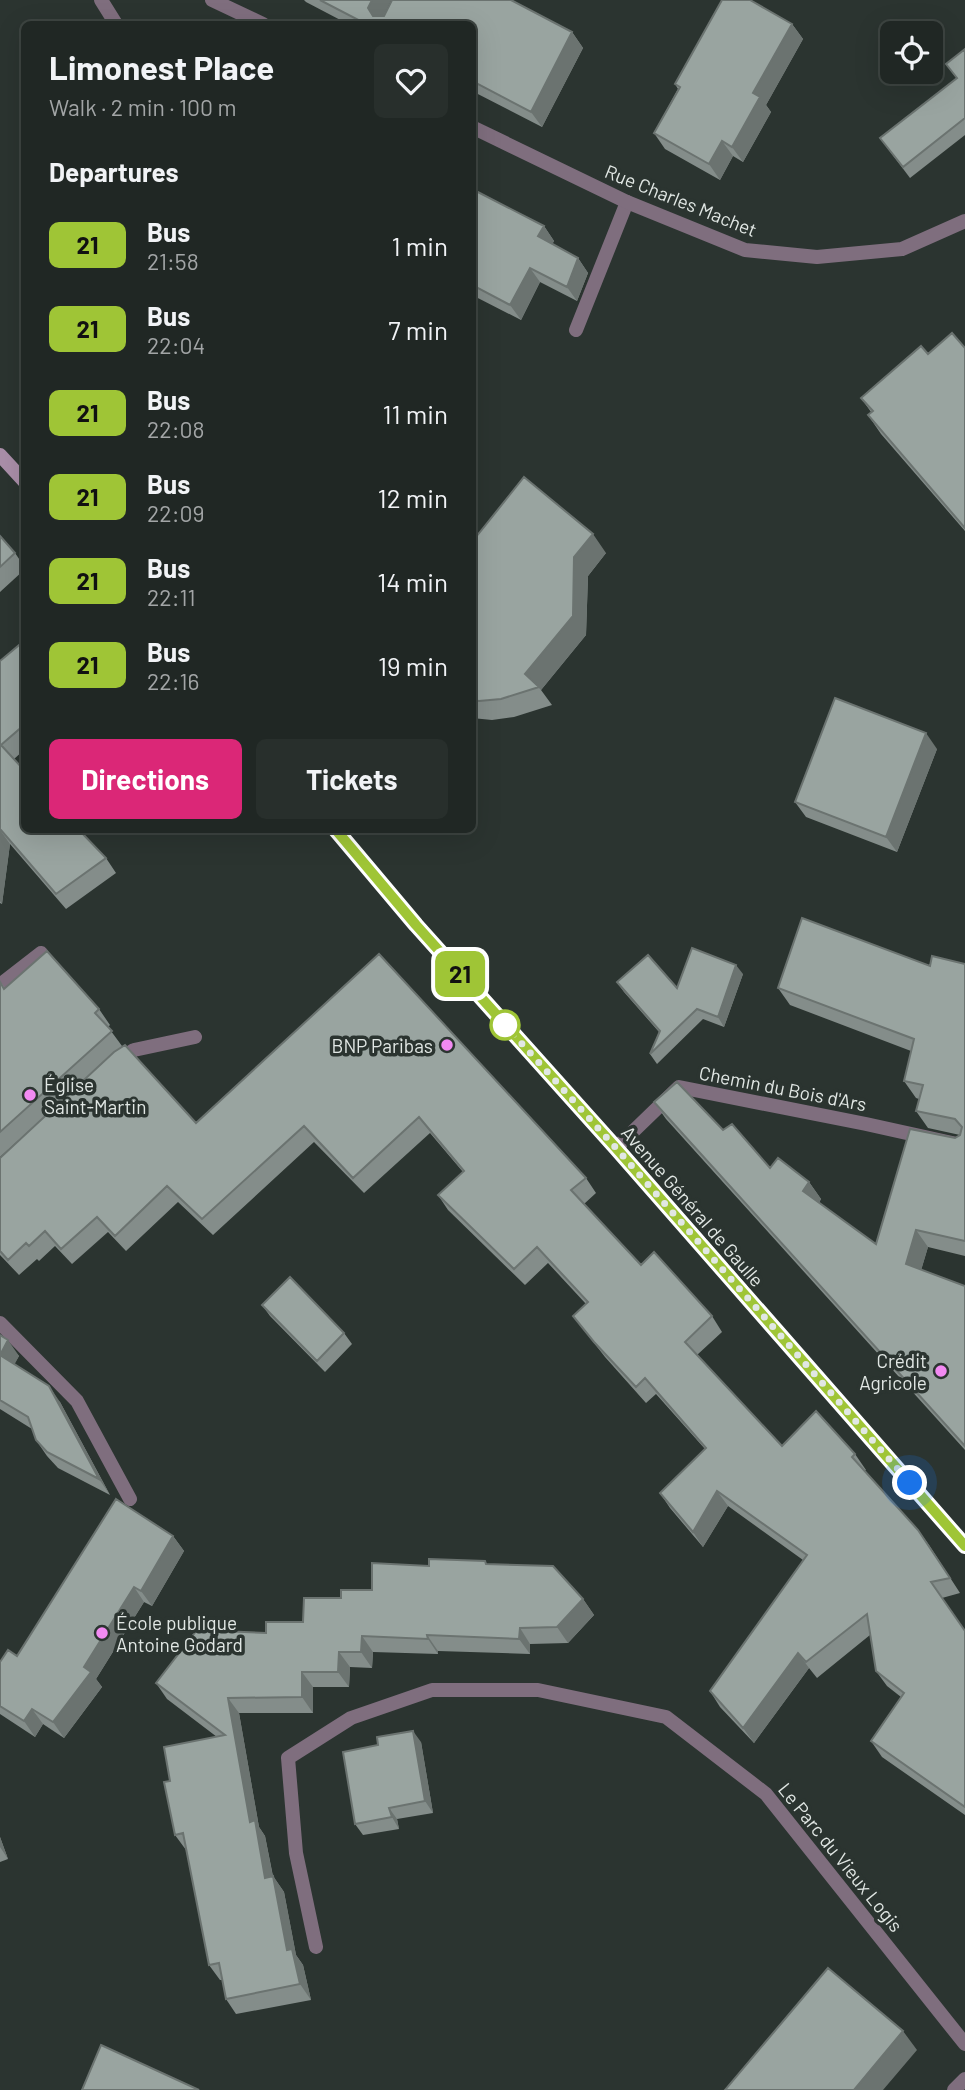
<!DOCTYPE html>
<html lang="en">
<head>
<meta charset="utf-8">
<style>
  :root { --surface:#202724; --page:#282f2c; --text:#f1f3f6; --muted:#a2a5a6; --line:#3d4441; --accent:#db2777 }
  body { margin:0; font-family:Barlow,sans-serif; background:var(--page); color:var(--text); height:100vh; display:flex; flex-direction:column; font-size:26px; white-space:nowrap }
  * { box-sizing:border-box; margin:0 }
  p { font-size:23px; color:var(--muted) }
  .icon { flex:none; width:38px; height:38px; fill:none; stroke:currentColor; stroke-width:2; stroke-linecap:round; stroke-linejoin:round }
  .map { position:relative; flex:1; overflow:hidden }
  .details { position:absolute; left:21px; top:21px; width:455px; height:812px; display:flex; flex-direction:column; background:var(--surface); border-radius:10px; box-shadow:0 7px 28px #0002,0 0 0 2px var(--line) }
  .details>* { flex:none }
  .badge { padding:0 14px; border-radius:10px; font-size:24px; line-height:46px }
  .tools { position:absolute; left:880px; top:21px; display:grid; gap:14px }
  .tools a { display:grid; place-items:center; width:63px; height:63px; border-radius:10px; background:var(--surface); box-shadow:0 7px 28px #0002,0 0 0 2px var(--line); font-size:35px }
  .you { position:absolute; width:35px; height:35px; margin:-18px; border:5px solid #fff; border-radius:50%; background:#1a73e8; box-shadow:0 0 0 10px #1a73e833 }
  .map>.badge { position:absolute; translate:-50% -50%; box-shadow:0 0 0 4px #fff }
  h2 { padding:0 28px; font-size:26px; line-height:63px }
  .round { display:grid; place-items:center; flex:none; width:74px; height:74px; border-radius:10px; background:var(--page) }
  .overview { display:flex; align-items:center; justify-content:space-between; height:119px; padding:0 28px }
  h1 { font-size:33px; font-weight:700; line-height:52px }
  .primary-button { display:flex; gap:14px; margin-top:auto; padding:14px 28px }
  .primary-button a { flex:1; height:80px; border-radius:10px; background:var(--accent); color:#fff; font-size:28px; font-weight:700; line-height:80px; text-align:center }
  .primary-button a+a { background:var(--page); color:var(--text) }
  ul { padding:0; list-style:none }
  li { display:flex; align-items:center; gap:21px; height:84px; padding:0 28px }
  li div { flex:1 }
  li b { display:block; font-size:26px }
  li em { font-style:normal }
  li .badge { min-width:77px; font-weight:700; text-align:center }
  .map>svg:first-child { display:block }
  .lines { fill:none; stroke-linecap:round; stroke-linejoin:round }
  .lane { stroke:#7f6e7e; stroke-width:14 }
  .street { stroke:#7f6e7e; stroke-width:14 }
  .secondary { stroke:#aa8fa9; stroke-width:14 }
  .wall { fill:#848d8a }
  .shaded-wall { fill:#6b7370 }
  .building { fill:#99a4a0; stroke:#6b7370; stroke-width:2 }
  .line-casing { stroke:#fff; stroke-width:16 }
  .line { stroke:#9fc536; stroke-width:10 }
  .walk { stroke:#e1e7e4; stroke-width:7; stroke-dasharray:0 12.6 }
  .stop-dot { fill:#fff; stroke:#9fc536; stroke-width:3.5 }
  .poi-dot { fill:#f28af2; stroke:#2b3430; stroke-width:2.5 }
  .labels { text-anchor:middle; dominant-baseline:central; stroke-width:7; stroke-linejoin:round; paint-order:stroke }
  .street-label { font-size:19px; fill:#e1e7e4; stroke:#2b3430 }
  .poi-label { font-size:19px; fill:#e1e7e4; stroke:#2b3430; text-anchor:end }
</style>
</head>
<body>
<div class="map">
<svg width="965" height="2090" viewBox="0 0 965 2090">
  <rect width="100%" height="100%" fill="#2b3430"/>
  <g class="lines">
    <!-- lane -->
    <path class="lane" d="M101,0L116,24
      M576,330L627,202
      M117,1061L134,1050L195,1037
      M0,1323L77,1401L130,1499
      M316,1947L296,1853L288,1758L351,1718L432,1690H538L666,1717L766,1794L965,2044
      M954,2090L965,2079"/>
    <!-- street -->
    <path class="street" d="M212,0L263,24
      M472,127L627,202L745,250L817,257L902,249L965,221
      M0,985L41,953
      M616,1148L679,1087L866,1124L965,1146"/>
    <!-- secondary -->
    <path class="secondary" d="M0,455L24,481
      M336,830L416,925L616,1148L965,1546"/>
  </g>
  <!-- wall -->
  <path class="wall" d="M304,0H391L383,16L392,0H511L572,32L583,48L542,127L472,91V24H348L306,2Z
    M792,24L803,39L766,105L771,112L743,162L733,156L720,180L665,149L654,133L678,89L675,84Z
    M965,49V135L910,178L880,138L957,79L946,64Z
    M472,189L544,226L554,241L552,244L578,258L588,273L577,301L540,282L521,320L472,295Z
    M965,348V531L881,434L868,415L871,412L861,398L928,354Z
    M0,536L15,553L24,566V570L0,592Z
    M472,542L606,553L588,576L586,635L541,690L552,705L514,717L492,720L472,718Z
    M24,641V750L14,759L106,858L116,873L66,909L10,844L2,904L0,903V661Z
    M937,749L897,852L806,817L795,802Z
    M173,830H182L176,834Z
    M379,954L586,1178L596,1193L584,1204L641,1265L712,1316L722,1332L697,1355L782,1446L855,1454L866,1470L864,1471L918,1530L929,1545L960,1593L942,1598L965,1631V1815L882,1757L871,1741L901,1697L887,1686L876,1671L870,1635L817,1678L809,1668L754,1743L720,1707L710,1691L803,1560L728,1506L703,1547L670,1508L660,1493L705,1449L656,1394L646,1403L605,1357L573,1316L586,1304L548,1263L525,1285L448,1210L438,1195L463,1172L430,1133L364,1193L314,1142L213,1235L178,1202L126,1251L108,1232L72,1264L55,1246L39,1261L37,1259L19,1275L0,1255V1158L43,1118L0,1157V981L5,988L99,1009L110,1025L108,1027L122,1046L120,1049L196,1123Z
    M965,964V1256L928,1247L921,1270L965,1286V1450L666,1119L654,1102L723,1130L770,1168L809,1182L821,1199L819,1203L876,1244L955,1138L960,1135L928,1128L916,1111L919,1099L916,1098L904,1081L911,1051L790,1005L778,988L930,966Z
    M743,974L724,1027L703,1019L657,1064L650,1054L659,1032L624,992L617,982L677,988Z
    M262,1305L344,1333L352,1344L325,1372L270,1316Z
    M0,1335L19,1356L14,1364L60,1402L110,1495L58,1468L47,1456L36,1440L32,1429L0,1409Z
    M173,1536L184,1551L152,1606L144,1602L96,1679L102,1687L64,1738L43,1724L35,1737L0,1714V1662L17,1656Z
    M485,1561L487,1564L583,1599L594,1615L568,1643L530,1644V1654L438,1651V1654L373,1652L372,1668L350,1667L349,1687H313V1713H239L259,1827L265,1836L273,1876L284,1892L296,1955L303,1965L311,2000L236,2014L226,1999L222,1980H220L209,1965L186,1850L175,1835L170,1781L217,1737L167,1699L156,1683L266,1633L303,1622L341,1598L372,1590L429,1566Z
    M421,1742L433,1813L397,1819L399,1829L363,1835L355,1824Z
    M0,1837L8,1859L0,1862Z"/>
  <!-- shaded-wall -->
  <path class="shaded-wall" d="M372,0H391L379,24L368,8Z
    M792,24L803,39L766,105L771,112L743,162L732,147L753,93Z
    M572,32L583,48L542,127L531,112Z
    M722,141L733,156L720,180L709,164Z
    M544,226L554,241L549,251L538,236Z
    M578,258L588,273L577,301L567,287Z
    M530,268L540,282L521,320L510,305Z
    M593,534L606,553L588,576L586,635L541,690L525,674L574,557Z
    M926,733L937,749L897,852L886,837Z
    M0,830L10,844L2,904L0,901Z
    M736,965L743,974L724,1027L718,1017Z
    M809,1182L821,1199L815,1208L803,1191Z
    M916,1230L928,1247L918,1281L906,1264Z
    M8,1340L19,1356L11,1371L0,1355Z
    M49,1386L60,1402L110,1495L99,1479Z
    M717,1491L728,1506L703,1547L693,1532Z
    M173,1536L184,1551L152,1606L141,1591Z
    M134,1587L144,1602L96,1679L102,1687L64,1738L53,1722L84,1667Z
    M583,1599L594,1615L568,1643L557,1627Z
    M520,1628L530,1644V1654L519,1639Z
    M427,1635L438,1651V1654L428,1639Z
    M362,1636L373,1652L372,1668L361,1652Z
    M339,1652L350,1667L349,1687L338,1672Z
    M798,1653L809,1668L754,1743L743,1728Z
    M302,1672L313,1687V1713L302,1697Z
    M228,1698L239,1713L259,1827L265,1836L276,1893L265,1878L250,1822Z
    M32,1709L43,1724L35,1737L24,1721Z
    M413,1731L421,1742L433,1813L425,1801Z
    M389,1808L397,1819L399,1829L392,1817Z
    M0,1837L8,1859L0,1847Z
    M273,1876L284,1892L296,1955L303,1965L311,2000L300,1984L287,1950Z
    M903,2031L917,2050L883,2090H854Z"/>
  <!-- building -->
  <path class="building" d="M320,0H372L368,8L373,16H384L392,0H511L572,32L531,112L472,81V24H366Z
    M722,0H750L792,24L753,93L760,97L732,147L722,141L709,164L654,133L680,87L675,84Z
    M965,49V118L903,167L880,138L957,78L946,64Z
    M472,189L544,226L538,236L578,258L567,287L530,268L510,305L472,285Z
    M952,333L965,348V528L868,415L873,411L861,398L921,346L928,354Z
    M524,477L593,534L574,557L573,616L525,674L539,687L501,699L479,701L472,700V542Z
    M0,536L15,553L0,567Z
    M24,641V725L1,745L24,770V830H79L106,858L56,894L0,829V661Z
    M835,698L926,733L886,837L795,802Z
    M802,918L930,966L932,956L965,964V1241L916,1230L906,1264L965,1286V1446L654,1102L677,1082L723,1130L732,1124L770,1168L778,1158L809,1182L803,1191L876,1244L910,1129L955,1138L960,1135L962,1127L955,1119L916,1111L923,1085L904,1081L914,1039L778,988Z
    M692,948L736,965L718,1017L697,1009L650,1054L660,1031L617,982L648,955L677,988Z
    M47,951L99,1009L95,1013L112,1031L0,1132V982L4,989Z
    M379,954L586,1178L571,1190L641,1265L654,1252L712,1316L685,1342L782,1446L816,1411L855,1454L852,1457L918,1530L950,1578L931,1582L965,1631V1807L871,1741L904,1693L876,1671L867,1614L806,1662L798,1653L743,1728L710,1691L807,1555L717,1491L693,1532L660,1493L706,1448L645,1378L636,1387L594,1342L573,1316L588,1302L537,1247L514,1269L438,1195L464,1171L419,1117L353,1178L304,1126L202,1219L167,1186L115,1236L97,1217L61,1249L45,1231L29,1246L26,1243L8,1260L0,1251V1158L114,1052L125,1045L196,1123Z
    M290,1277L344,1333L317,1361L262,1305Z
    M0,1335L8,1340L0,1355Z
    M0,1355L49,1386L99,1479L47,1452L36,1440L28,1417L0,1400Z
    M116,1499L173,1536L141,1591L134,1587L84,1667L91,1672L53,1722L32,1709L24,1721L0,1706V1662L8,1650L17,1656Z
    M429,1559L485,1561L486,1564L553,1566L583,1599L557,1627L520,1628L519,1639L427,1635L428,1639L362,1636L361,1652H339L338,1672H302V1697L228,1698L250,1822L255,1820L265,1878L273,1876L287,1950L292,1949L300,1984L226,1999L219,1963L209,1965L183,1833L175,1835L164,1782L170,1781L164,1747L225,1735L156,1683L197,1630L266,1633V1622H303L304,1598H341V1590H372V1563L429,1566Z
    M413,1731L425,1801L389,1808L392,1817L355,1824L343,1752L378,1745L377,1737Z
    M828,1968L903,2031L854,2090H725Z
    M101,2045L199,2090H82Z"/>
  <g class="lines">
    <!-- line casing -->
    <g class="line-casing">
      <path id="line" d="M336,830L416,925L616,1148L965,1546"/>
    </g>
    <!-- line -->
    <use href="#line" class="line"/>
    <!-- walk -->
    <path class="walk" d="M505,1025L616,1148L910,1483"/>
  </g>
  <!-- markers -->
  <circle class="stop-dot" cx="505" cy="1025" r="14"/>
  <g class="poi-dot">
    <circle cx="447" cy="1045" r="7"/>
    <circle cx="30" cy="1095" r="7"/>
    <circle cx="941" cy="1371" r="7"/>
    <circle cx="102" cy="1633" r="7"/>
  </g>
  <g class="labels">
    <!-- street labels -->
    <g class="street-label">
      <text transform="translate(681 200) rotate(22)">Rue Charles Machet</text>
      <text transform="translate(783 1088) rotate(11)">Chemin du Bois d'Ars</text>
      <text transform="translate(693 1206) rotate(49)">Avenue Général de Gaulle</text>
      <text transform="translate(841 1857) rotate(51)">Le Parc du Vieux Logis</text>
    </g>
    <!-- poi labels -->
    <g class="poi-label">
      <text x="433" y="1045">BNP Paribas</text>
      <text x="44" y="1084" text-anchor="start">Église<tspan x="44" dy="22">Saint-Martin</tspan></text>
      <text x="927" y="1360">Crédit<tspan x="927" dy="22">Agricole</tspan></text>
      <text x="116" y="1622" text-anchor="start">École publique<tspan x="116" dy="22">Antoine Godard</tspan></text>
    </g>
  </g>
</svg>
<div class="tools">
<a><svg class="icon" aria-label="locate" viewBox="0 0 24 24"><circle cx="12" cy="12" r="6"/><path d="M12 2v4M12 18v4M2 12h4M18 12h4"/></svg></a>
</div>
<div class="you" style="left:910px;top:1483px"></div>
<b class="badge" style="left:460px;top:974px;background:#9fc536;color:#111">21</b>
<section class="details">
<div class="overview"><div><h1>Limonest Place</h1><p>Walk · 2 min · 100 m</p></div><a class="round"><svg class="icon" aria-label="heart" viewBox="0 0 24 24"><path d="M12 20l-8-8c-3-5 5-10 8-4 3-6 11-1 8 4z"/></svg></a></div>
<h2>Departures</h2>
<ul>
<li><span class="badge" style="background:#9fc536;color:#111">21</span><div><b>Bus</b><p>21:58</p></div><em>1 min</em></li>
<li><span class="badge" style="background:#9fc536;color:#111">21</span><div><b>Bus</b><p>22:04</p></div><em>7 min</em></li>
<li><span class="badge" style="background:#9fc536;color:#111">21</span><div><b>Bus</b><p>22:08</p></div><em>11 min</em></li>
<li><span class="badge" style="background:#9fc536;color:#111">21</span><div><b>Bus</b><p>22:09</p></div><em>12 min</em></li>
<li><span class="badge" style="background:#9fc536;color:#111">21</span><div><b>Bus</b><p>22:11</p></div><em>14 min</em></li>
<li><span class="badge" style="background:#9fc536;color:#111">21</span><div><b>Bus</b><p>22:16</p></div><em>19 min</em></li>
</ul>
<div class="primary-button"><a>Directions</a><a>Tickets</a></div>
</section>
</div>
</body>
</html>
